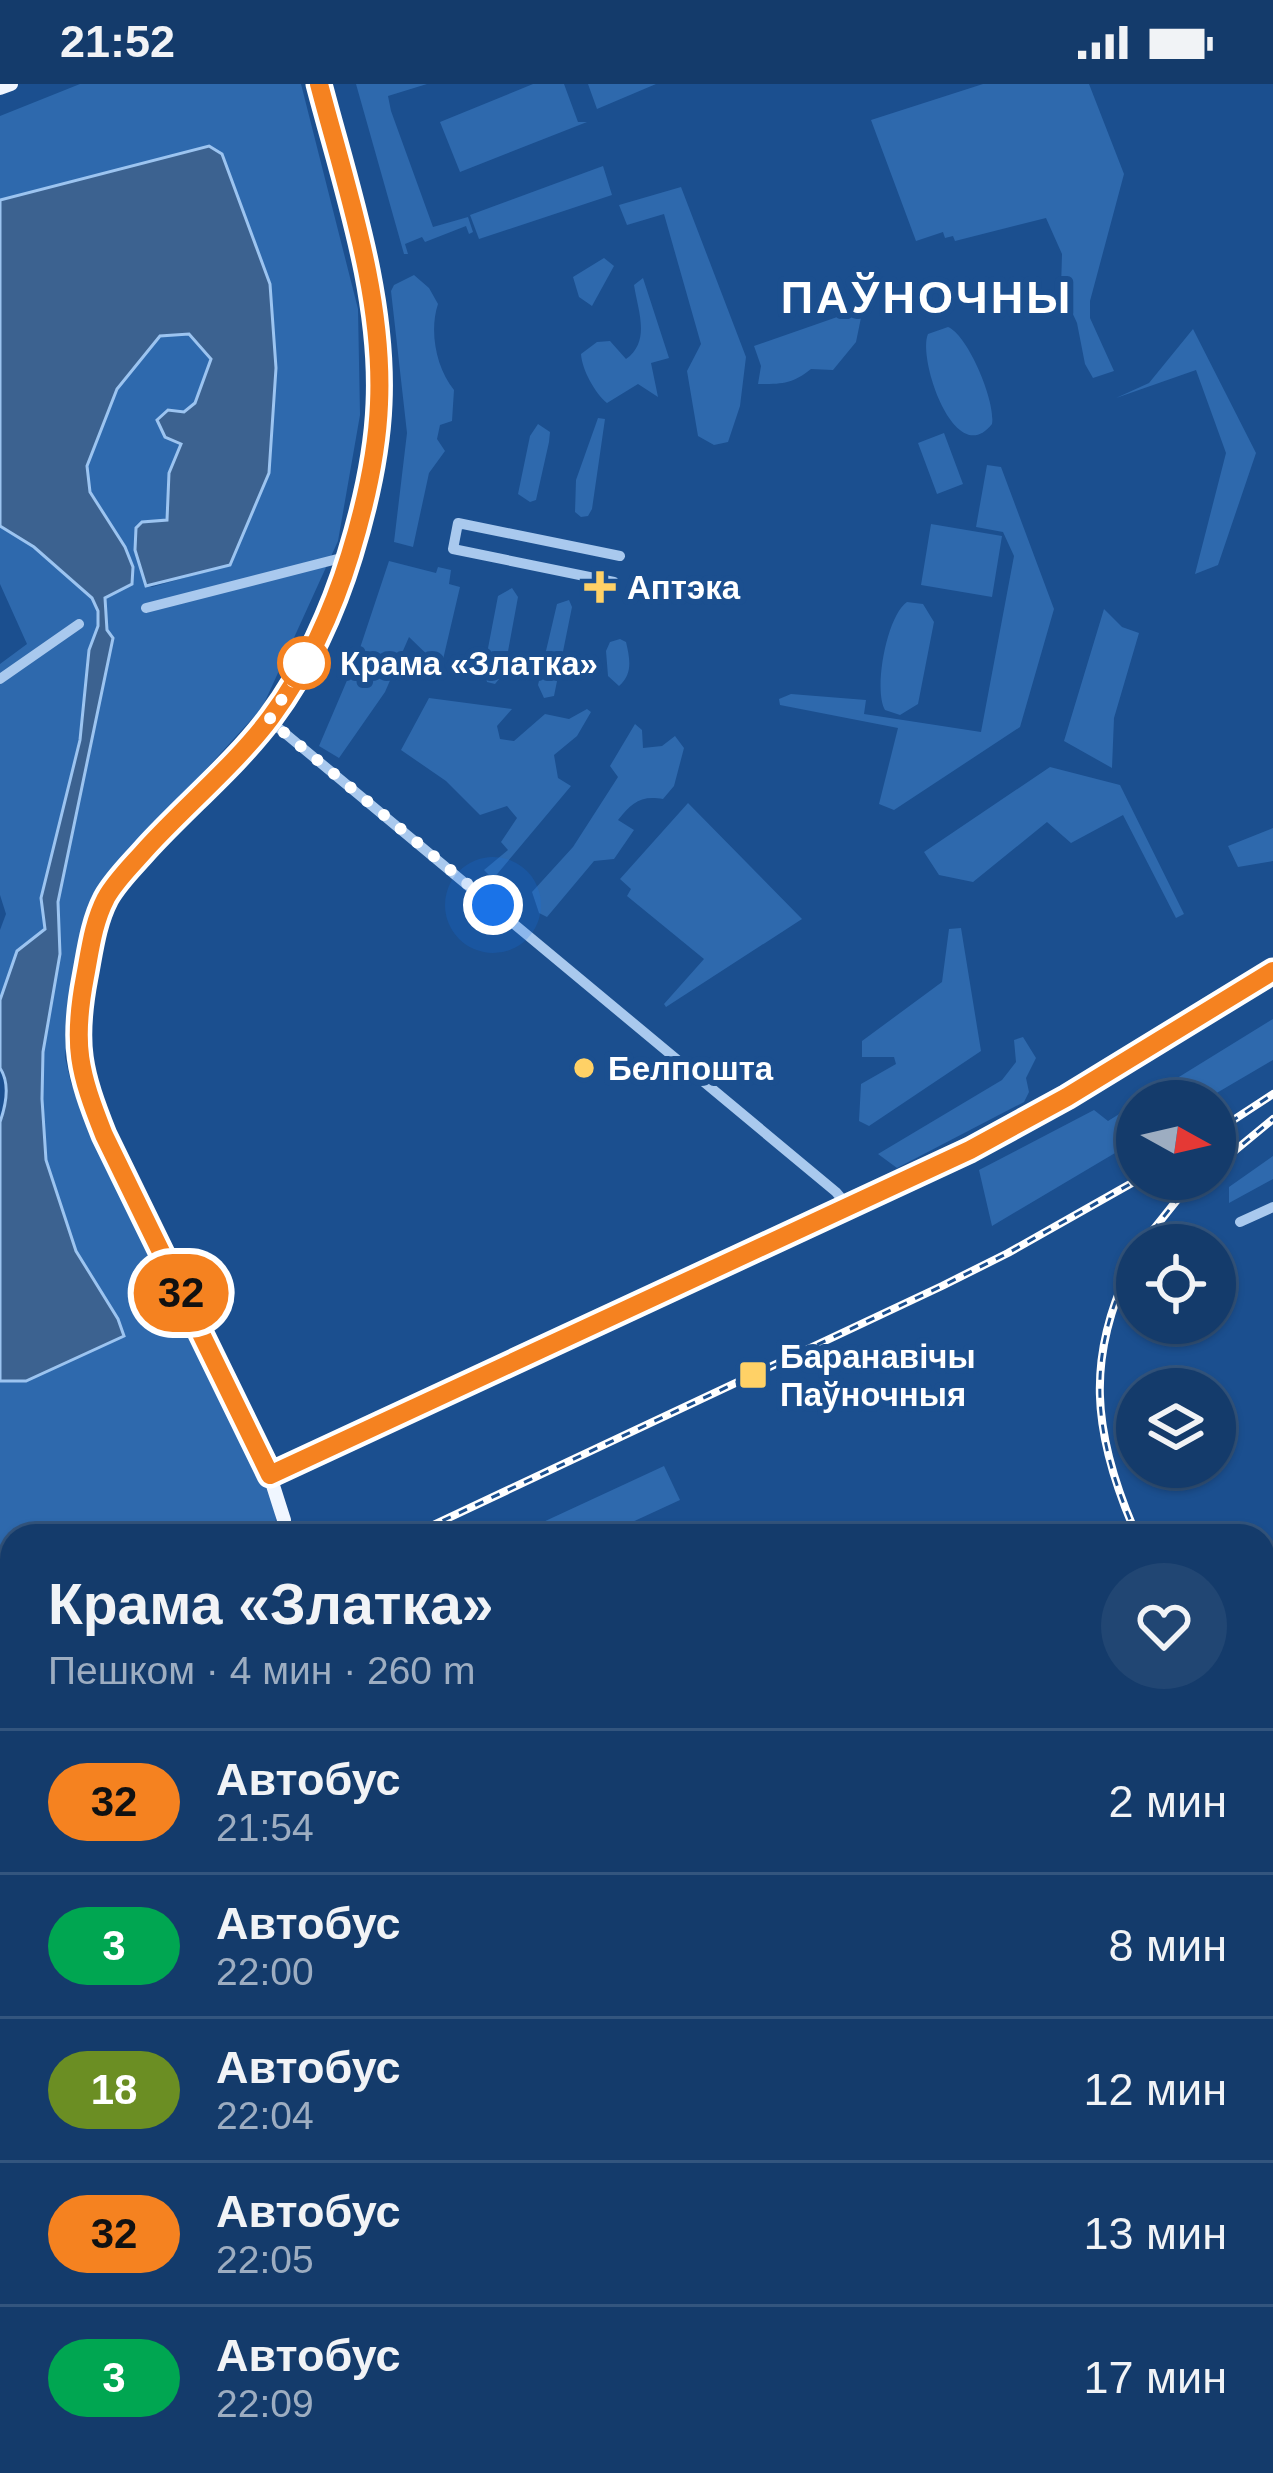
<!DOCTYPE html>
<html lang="ru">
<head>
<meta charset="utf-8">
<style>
  :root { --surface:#143b6b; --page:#214673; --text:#f1f3f6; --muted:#9dadc1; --line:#33557e }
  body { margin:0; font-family:Arial,sans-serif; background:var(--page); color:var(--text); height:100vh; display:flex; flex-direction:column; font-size:45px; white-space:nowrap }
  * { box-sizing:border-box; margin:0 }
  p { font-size:39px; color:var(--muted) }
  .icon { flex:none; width:66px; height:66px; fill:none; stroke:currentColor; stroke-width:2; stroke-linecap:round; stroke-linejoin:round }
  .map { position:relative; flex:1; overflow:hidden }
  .details { position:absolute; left:0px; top:1440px; width:1275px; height:951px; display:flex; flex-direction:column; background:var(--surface); border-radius:36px 36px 0 0; box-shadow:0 3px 9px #0004,0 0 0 3px var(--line) }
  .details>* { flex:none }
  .badge { padding:0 24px; border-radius:39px; font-size:42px; line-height:78px }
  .needle { width:78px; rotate:98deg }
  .fabs { position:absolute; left:1116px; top:996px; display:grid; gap:24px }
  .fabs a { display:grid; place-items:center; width:120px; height:120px; border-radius:50%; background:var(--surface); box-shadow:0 3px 9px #0004,0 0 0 3px var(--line); font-size:60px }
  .you { position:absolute; width:60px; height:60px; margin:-30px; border:9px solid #fff; border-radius:50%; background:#1a73e8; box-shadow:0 0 0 18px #1a73e833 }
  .map>.badge { position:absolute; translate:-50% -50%; box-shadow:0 0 0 6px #fff }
  .round { display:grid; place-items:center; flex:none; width:126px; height:126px; border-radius:63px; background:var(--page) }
  .summary { display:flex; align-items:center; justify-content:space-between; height:204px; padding:0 48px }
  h1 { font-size:57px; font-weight:700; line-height:90px }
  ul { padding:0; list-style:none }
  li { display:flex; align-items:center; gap:36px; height:144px; padding:0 48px; border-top:3px solid var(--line) }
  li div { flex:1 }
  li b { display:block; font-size:45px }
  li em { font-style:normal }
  li .badge { min-width:132px; font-weight:700; text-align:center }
  .status { display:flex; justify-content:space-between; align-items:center; height:84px; padding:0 60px; background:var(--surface); direction:ltr }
  .status svg { height:33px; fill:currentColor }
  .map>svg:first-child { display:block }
  .green { fill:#2e69ad }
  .water { fill:#3c6290; stroke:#9cc4f0; stroke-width:3 }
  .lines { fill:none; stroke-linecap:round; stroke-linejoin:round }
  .minor { stroke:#a9c9ee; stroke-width:10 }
  .major { stroke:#f0f6ff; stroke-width:14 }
  .rail-casing { stroke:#fff; stroke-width:8 }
  .rail { stroke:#1b4f8f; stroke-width:3; stroke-dasharray:9; stroke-linecap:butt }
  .line-casing { stroke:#fff; stroke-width:27 }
  .line { stroke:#f58220; stroke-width:18 }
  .walk { stroke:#fff; stroke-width:12; stroke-dasharray:0 21.6 }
  .poi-dot { fill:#ffd166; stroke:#1b4f8f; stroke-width:4.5 }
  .stop-dot { fill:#fff; stroke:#f58220; stroke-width:6 }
  .labels { text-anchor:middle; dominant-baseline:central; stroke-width:12; stroke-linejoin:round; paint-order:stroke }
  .poi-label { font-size:33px; font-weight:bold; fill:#fff; stroke:#1b4f8f; text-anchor:start }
  .stop-label { font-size:33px; font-weight:bold; fill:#fff; stroke:#1b4f8f; text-anchor:start }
  .district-label { font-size:45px; font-weight:bold; letter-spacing:3px; fill:#fff; stroke:#1b4f8f }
</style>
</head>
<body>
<div class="status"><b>21:52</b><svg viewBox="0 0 49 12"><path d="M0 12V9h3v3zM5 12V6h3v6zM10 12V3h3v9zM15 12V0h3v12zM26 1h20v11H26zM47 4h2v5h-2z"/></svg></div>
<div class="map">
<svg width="1273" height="2389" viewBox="0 0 1273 2389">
  <rect width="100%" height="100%" fill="#1b4f8f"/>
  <!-- green -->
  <path class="green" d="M80,0H301L358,225L360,331L338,457L262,624L102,799L82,840L65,973L71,999L175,1224L272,1412L276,1435L271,1452H12V1526L0,1501V1297H26L124,1252L76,1167L46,1076L42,1015L43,968L60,870L58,818L113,554L107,547L105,514L132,500L125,463L90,408L87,382L117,305L160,252L189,250L211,274L195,319L184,328L181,360L169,389L167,437L142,438L136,444C136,465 138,483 147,502L152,503L230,481L208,62L0,116V32Z
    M356,0H427L388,12L391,27L433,143L468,133L473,148L469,150L466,142L425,158L422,153L405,160L408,170H404Z
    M533,0H564L578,38H587L460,88L440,38Z
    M588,0H656L597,25Z
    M983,0H1089L1124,90L1090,217V234L1114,287L1093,294L1085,280L1077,239L1061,204L1062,170L1046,134L955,157L953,152L945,154L943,148L916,157L871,36Z
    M603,82L612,111L479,155L470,131Z
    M681,103L746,273L740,322L728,358L714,361L698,352L687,287L701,260L664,130L627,141L619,121Z
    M604,174L614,182L592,222L579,213L573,193Z
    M414,191L429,204L438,220C429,247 436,284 454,306L452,337L440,341L437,355L445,367L429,389L413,463L394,458L407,349L391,207L394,201Z
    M643,194L669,274L651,279L658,313L638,300L607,319C595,309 582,286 581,270L597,258L610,257L626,275C651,257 638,227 634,201Z
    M863,224L856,258L833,286L811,285C792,300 783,300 758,300L761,282L754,262Z
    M948,243C968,251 996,318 992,340C955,387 917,274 928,250Z
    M1193,245L1256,369L1218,481L1195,490L1226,369L1196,286L1116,314L1149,299Z
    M598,334L605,335L592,425L588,432L581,433L575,428L576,396Z
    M538,340L550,348L549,358L536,416L530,418L518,410L530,352Z
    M944,349L963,400L937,410L918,359Z
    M987,381L1001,383L1054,525L1020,643L894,726L879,720L898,644L780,621L779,615L791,610L866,616L864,630L981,648L1014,472L1003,448L976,443Z
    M931,440L1002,452L992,513L921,501Z
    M0,442L34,463L92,514L98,527V542L89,566L80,656L41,814L45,845L17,867L0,916V846L6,830L0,811V580L27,560L0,500Z
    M389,477L436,489L438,483L451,486L449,500L460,503L441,584L409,553L385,608L339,674L319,662L357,573Z
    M512,504L518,513L504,589L495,600L487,598L484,585L498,512Z
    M569,516L572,523L554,612L544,614L538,601L557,520Z
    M907,518L923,520L934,538L918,620L900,631L885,626C873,606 887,531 907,518Z
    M1104,525L1122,543L1139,549L1114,634L1112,684L1064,657Z
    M620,555L626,558C630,575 633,590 619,602L608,592L606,567L610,558Z
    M429,614L512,625L497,642L500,655L514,657L545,630L569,635L587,625L591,628L577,652L554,671L558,694L571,702L493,795L484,786L508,766L501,758L517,734L507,722L480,731L446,697L401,666Z
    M635,640L642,646L643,664L662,662L675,652L684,664L674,702L663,715C640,711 632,719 618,736L634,746L614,775L594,777L547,833L539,829L532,808L573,763L618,693L610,682Z
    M1050,683L1120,701L1184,830L1176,834L1123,731L1071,759L1047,738L973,798L939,791L924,768Z
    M688,719L802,835L666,923L664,920L704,875L627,812L631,805L620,795Z
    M1273,744V777L1238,783L1228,762Z
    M961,844L981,967L869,1042L859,1037L861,1000L896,980L894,973H862V957L942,898L949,845Z
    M1273,935V976L1203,1017H1140Z
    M1023,953L1036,974L1026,994L1029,1008L1024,1018L897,1084L878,1070L1002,996L1016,978L1014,956Z
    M1137,1019V1056L992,1142L979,1086L1094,1026L1108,1037Z
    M1273,1072V1095L1229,1119V1103Z
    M664,1382L680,1416L602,1452H513Z"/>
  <!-- water -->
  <path class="water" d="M209,62L222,70L270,200L276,284L269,389L230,481L146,502L135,466L136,444L142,438L167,436L169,389L181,360L165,353L157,336L168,326L184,328L195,319L211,275L189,250L160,252L117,305L87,382L90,408L125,463L133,483L132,500L105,514L107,546L113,554L58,818L60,870L43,968L42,1015L46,1076L76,1167L118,1235L124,1252L26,1297H0V1038C6,1021 10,999 0,984V916L17,867L45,845L41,814L80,656L89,566L98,542V527L92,514L34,463L0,442V116Z"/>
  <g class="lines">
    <!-- minor -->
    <path class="minor" d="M614,498L453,465L458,439L620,472
      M146,524L349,472
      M0,595L79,540
      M269,636L836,1108L847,1121
      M1240,1138L1273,1123
      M270,1392L104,1051C79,988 72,961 85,893C90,867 93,838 106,814C116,796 132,781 146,765C185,722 237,678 271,633C306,586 332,527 350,471C405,293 365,172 319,0
      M668,2379L674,2389"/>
    <!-- major -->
    <path class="major" d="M0,4L11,0
      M282,1452L284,1436L270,1392L970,1066L1067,1013L1273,887
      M0,1527L12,1554
      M1263,2004L1273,2008
      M1263,2245L1273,2233
      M400,2379L405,2389
      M1138,2389L1146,2379"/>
    <!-- rail casing -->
    <g class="rail-casing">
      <path id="rail" d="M1215,1048L1273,1010
        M1215,1083L1273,1035
        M1141,1161L1181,1111L1200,1095
        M410,1452L942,1202L1008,1169L1139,1095
        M1137,1452C1092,1350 1083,1271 1137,1169
        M0,1647L12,1642
        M1263,1744L1273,1767"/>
    </g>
    <!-- rail -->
    <use href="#rail" class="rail"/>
  </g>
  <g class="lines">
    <!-- line casing -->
    <g class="line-casing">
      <path id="line" d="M319,0C346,103 384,212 379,320C377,371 365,422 350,471C333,527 306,586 271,633C236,680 185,722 146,765C132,781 116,796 106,814C93,839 90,867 85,893C72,961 79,988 104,1051L270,1391L970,1066L1067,1013L1273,887"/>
    </g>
    <!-- line -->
    <use href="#line" class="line"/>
    <!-- walk -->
    <path class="walk" d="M304,579L269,636L493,821"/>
  </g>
  <!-- markers -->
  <g class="poi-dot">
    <path d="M594 485h12v12h12v12h-12v12h-12v-12h-12v-12h12z"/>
    <circle cx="584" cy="984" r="12"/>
    <rect x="738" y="1276" width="30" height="30" rx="6"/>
  </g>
  <circle class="stop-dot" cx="304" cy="579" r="24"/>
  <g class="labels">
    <!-- poi labels -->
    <g class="poi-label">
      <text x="627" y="503">Аптэка</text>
      <text x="608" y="984">Белпошта</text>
      <text x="780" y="1272">Баранавічы<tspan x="780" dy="38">Паўночныя</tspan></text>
    </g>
    <!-- stop labels -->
    <g class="stop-label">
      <text x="340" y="579">Крама «Златка»</text>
    </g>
    <!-- district labels -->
    <g class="district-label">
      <text x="927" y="213">ПАЎНОЧНЫ</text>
    </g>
  </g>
</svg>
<div class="fabs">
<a><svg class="needle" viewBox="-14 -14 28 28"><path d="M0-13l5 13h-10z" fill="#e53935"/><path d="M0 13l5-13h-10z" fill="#9dadc1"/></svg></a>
<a><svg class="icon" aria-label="locate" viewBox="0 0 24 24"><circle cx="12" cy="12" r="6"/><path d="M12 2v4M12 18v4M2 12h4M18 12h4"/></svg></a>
<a><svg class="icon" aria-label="layers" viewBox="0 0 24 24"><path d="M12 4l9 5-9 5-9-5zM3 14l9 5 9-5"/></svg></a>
</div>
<div class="you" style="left:493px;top:821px"></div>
<b class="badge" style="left:181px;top:1209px;background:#f58220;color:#111">32</b>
<section class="details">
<div class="summary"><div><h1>Крама «Златка»</h1><p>Пешком · 4 мин · 260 m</p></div><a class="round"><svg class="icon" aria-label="heart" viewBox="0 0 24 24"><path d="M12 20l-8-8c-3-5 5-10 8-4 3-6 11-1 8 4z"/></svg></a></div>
<ul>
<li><span class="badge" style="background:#f58220;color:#111">32</span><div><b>Автобус</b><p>21:54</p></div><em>2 мин</em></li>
<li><span class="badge" style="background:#00a651;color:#fff">3</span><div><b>Автобус</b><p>22:00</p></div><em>8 мин</em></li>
<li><span class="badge" style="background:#6b8e23;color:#fff">18</span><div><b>Автобус</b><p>22:04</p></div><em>12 мин</em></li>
<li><span class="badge" style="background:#f58220;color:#111">32</span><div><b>Автобус</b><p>22:05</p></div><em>13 мин</em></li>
<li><span class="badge" style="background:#00a651;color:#fff">3</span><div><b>Автобус</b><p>22:09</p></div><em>17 мин</em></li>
</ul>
</section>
</div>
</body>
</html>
